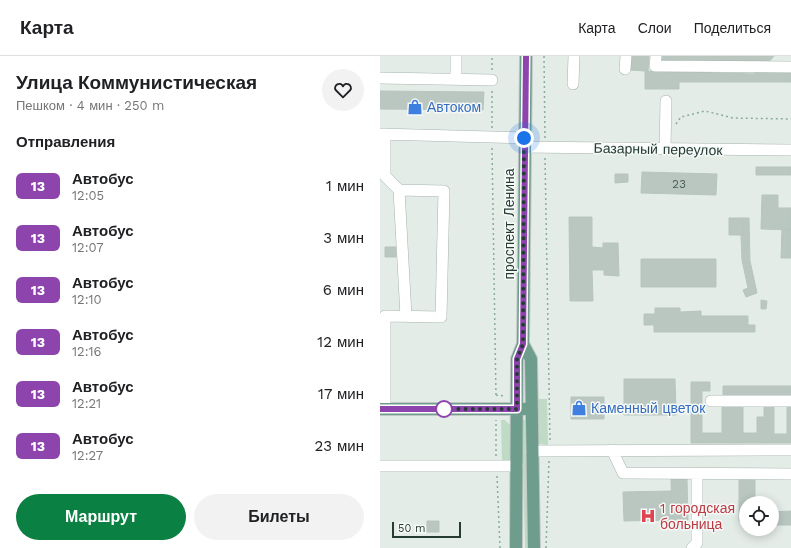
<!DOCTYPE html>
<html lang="ru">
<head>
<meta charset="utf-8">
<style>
  :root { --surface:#fff; --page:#f2f2f2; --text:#202124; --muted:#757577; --line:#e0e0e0; --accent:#0b8043 }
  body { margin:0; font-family:"Work Sans",sans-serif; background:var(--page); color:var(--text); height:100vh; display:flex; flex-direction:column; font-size:15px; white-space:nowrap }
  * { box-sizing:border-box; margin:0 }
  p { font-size:13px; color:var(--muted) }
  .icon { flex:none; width:22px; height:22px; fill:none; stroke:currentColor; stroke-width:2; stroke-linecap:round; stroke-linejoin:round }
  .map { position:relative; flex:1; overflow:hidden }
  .drawer { display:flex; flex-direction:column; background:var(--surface); width:380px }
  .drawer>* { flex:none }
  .badge { padding:0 8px; border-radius:6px; font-size:14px; line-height:26px }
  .buttons { position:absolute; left:359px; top:440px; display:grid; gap:8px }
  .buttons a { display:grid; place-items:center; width:40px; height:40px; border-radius:50%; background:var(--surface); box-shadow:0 2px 10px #0003; font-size:20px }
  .scale { position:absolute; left:12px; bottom:10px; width:69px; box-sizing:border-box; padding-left:4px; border:2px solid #253c35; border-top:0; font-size:11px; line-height:14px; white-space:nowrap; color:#253c35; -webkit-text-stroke:3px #f5f9f7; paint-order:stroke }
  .you { position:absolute; width:20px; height:20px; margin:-10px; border:3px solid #fff; border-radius:50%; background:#1a73e8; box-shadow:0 0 0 6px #1a73e833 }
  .map>.badge { position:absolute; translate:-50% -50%; box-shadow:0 0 0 2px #fff }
  h2 { padding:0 16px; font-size:15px; line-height:36px }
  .round { display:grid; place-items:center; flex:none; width:42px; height:42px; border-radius:21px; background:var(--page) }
  .overview { display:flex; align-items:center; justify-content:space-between; height:68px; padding:0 16px }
  h1 { font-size:19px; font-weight:800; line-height:30px }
  .primary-button { display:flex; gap:8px; margin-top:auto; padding:8px 16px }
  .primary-button a { flex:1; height:46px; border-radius:24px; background:var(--accent); color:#fff; font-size:16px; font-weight:800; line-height:46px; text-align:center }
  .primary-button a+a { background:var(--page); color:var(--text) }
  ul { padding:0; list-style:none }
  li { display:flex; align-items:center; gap:12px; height:52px; padding:0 16px }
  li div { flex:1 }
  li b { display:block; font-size:15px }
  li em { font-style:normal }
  li .badge { min-width:44px; font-weight:700; text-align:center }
  header { display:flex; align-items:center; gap:24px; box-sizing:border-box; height:56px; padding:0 20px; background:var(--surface); border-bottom:1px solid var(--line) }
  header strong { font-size:19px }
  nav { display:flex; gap:22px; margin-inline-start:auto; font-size:14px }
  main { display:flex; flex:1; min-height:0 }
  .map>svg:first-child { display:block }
  .green { fill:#c0dbc5 }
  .building { fill:#bac7c1; stroke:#b7c5bf }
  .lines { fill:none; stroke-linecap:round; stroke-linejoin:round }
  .minor-casing { stroke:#a7b4af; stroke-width:12 }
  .major-casing { stroke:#c2c8c6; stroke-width:14 }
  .path { stroke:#88ac9f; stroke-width:1.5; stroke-dasharray:2 3; stroke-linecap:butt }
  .minor { stroke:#fff; stroke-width:11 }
  .major { stroke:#6e9d8e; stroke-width:12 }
  .line-casing { stroke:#fff; stroke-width:9 }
  .line { stroke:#8e44ad; stroke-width:6 }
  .walk { stroke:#253c35; stroke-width:4; stroke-dasharray:0 7.2 }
  .stop-dot { fill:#fff; stroke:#8e44ad; stroke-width:2 }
  .labels { text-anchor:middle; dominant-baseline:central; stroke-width:3; stroke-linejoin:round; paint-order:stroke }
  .number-label { font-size:12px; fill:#4a5f58 }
  .shop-label { font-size:14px; fill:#366cbe; stroke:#f5f9f7; text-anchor:start }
  .street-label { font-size:14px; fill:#253c35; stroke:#f5f9f7 }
  .health-label { font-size:14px; fill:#be3a42; stroke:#f5f9f7; text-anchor:start }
</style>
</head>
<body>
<header>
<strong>Карта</strong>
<nav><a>Карта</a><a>Слои</a><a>Поделиться</a></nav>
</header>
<main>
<section class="drawer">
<div class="overview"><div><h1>Улица Коммунистическая</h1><p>Пешком · 4 мин · 250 m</p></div><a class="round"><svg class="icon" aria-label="heart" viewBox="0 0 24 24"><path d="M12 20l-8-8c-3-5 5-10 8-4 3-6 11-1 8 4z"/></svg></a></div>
<h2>Отправления</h2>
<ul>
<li><span class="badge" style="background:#8e44ad;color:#fff">13</span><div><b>Автобус</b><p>12:05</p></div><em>1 мин</em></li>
<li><span class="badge" style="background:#8e44ad;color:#fff">13</span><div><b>Автобус</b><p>12:07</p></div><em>3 мин</em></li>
<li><span class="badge" style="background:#8e44ad;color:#fff">13</span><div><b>Автобус</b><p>12:10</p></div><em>6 мин</em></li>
<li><span class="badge" style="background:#8e44ad;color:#fff">13</span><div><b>Автобус</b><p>12:16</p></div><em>12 мин</em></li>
<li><span class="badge" style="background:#8e44ad;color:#fff">13</span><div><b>Автобус</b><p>12:21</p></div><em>17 мин</em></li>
<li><span class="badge" style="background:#8e44ad;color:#fff">13</span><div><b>Автобус</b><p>12:27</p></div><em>23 мин</em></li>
</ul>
<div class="primary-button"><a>Маршрут</a><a>Билеты</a></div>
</section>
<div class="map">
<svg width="411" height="492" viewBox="0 0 411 492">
  <rect width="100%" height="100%" fill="#e4ece8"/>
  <!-- green -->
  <path class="green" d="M156,343H167L168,389L160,388L158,385Z
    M142,363L145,364L148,492H145Z
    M121,364H125L131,370L132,400L130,407L122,406Z"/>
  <!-- building -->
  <path class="building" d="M252,0H269L268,15L375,18V16H411V26H299V33H265V15L251,14Z
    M282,0H394L387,8L385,5L377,6V8L282,4Z
    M0,35L104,36L103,54L0,53Z
    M376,111H411V119H376Z
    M262,116L337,118L336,139L261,137Z
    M235,118H248V126L235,127Z
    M382,139H398V152H411V174L381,173Z
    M189,161H212V191L223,192V187H238L239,220L224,219V214H212L213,245H190Z
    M349,162H363V179H349Z
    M363,162H369L370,205L377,237L366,241L363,234L368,232L362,204L361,179H363Z
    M402,173L411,174V202H401Z
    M5,191H16V201H5Z
    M261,203H336V231H261Z
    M381,244L387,245L386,253H381Z
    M275,252H300V256L321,255V260H368V269H375V276H274V269H264V258H275Z
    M244,323H295L296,359H244Z
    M311,326H330V335H322V377H342V349H363V377H377V361H384V350H394V378H407V350H411V387H311Z
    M343,330H411V340L343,339Z
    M191,341H224V363H191Z
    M291,423H307L308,464H292Z
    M359,424H375V447H366V465H359Z
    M291,435L292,464L244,465L243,436Z
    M411,455V469H392V456Z
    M47,465H59V476H47Z"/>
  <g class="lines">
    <!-- minor casing -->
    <g class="minor-casing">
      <path id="minor" d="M276,0L275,10L411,11
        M245,13L246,0
        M0,22L112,24
        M76,23V0
        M193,28L194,0
        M0,78L144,82
        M5,78V120L19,134L64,135L61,261L5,260V353
        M144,91L411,94
        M285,93L286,45
        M19,134L26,260
        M331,345H411
        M232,394L243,417L411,418
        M152,395L411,394
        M0,410H137
        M312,492L317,487V418"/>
    </g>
    <!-- major casing -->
    <g class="major-casing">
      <path id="major" d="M143,288L151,303L154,492
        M0,353H145
        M136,492L137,303L143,288L146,0"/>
    </g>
    <!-- path -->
    <path class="path" d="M164,0L165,82
      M112,14V0
      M296,68L301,61L325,55L353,62L411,63
      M112,72V34
      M112,92L116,342
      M165,102L170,384
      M116,339L126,340
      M116,400V364
      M117,420L120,492
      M166,492L169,404"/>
    <!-- minor -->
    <use href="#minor" class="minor"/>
    <!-- major -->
    <use href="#major" class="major"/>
  </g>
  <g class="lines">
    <!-- line casing -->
    <g class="line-casing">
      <path id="line" d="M0,353H137V303L143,288L146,0"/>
    </g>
    <!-- line -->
    <use href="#line" class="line"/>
    <!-- walk -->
    <path class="walk" d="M64,353H137V303L143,288L144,82"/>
  </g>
  <!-- icons -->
  <defs>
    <g id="shop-bare" transform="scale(1.2)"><path d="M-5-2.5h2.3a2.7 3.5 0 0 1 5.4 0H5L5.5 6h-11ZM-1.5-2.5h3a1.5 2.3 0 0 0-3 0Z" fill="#3f7fe0" stroke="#f5f9f7" stroke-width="2.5" paint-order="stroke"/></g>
    <g id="hospital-bare" transform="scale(1.2)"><path d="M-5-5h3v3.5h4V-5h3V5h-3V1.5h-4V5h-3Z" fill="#e0444e" stroke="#f5f9f7" stroke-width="2.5" paint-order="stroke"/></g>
  </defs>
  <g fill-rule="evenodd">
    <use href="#shop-bare" x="35" y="51"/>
    <use href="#shop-bare" x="199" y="352"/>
    <use href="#hospital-bare" x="268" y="460"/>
  </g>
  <!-- markers -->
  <circle class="stop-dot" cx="64" cy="353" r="8"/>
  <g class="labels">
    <!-- number labels -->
    <g class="number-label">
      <text x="299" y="128">23</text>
    </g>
    <!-- shop labels -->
    <g class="shop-label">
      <text x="47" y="51">Автоком</text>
      <text x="211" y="352">Каменный цветок</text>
    </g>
    <!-- street labels -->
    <g class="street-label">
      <text transform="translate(278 93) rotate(1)">Базарный переулок</text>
      <text transform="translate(129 168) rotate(-90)">проспект Ленина</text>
    </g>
    <!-- health labels -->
    <g class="health-label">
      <text x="280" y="452">1 городская<tspan x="280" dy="16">больница</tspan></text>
    </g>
  </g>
</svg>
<div class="buttons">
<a><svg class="icon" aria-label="locate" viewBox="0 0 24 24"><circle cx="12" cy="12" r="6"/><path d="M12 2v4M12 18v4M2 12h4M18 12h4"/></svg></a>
</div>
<div class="scale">50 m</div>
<div class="you" style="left:144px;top:82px"></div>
</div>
</main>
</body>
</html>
